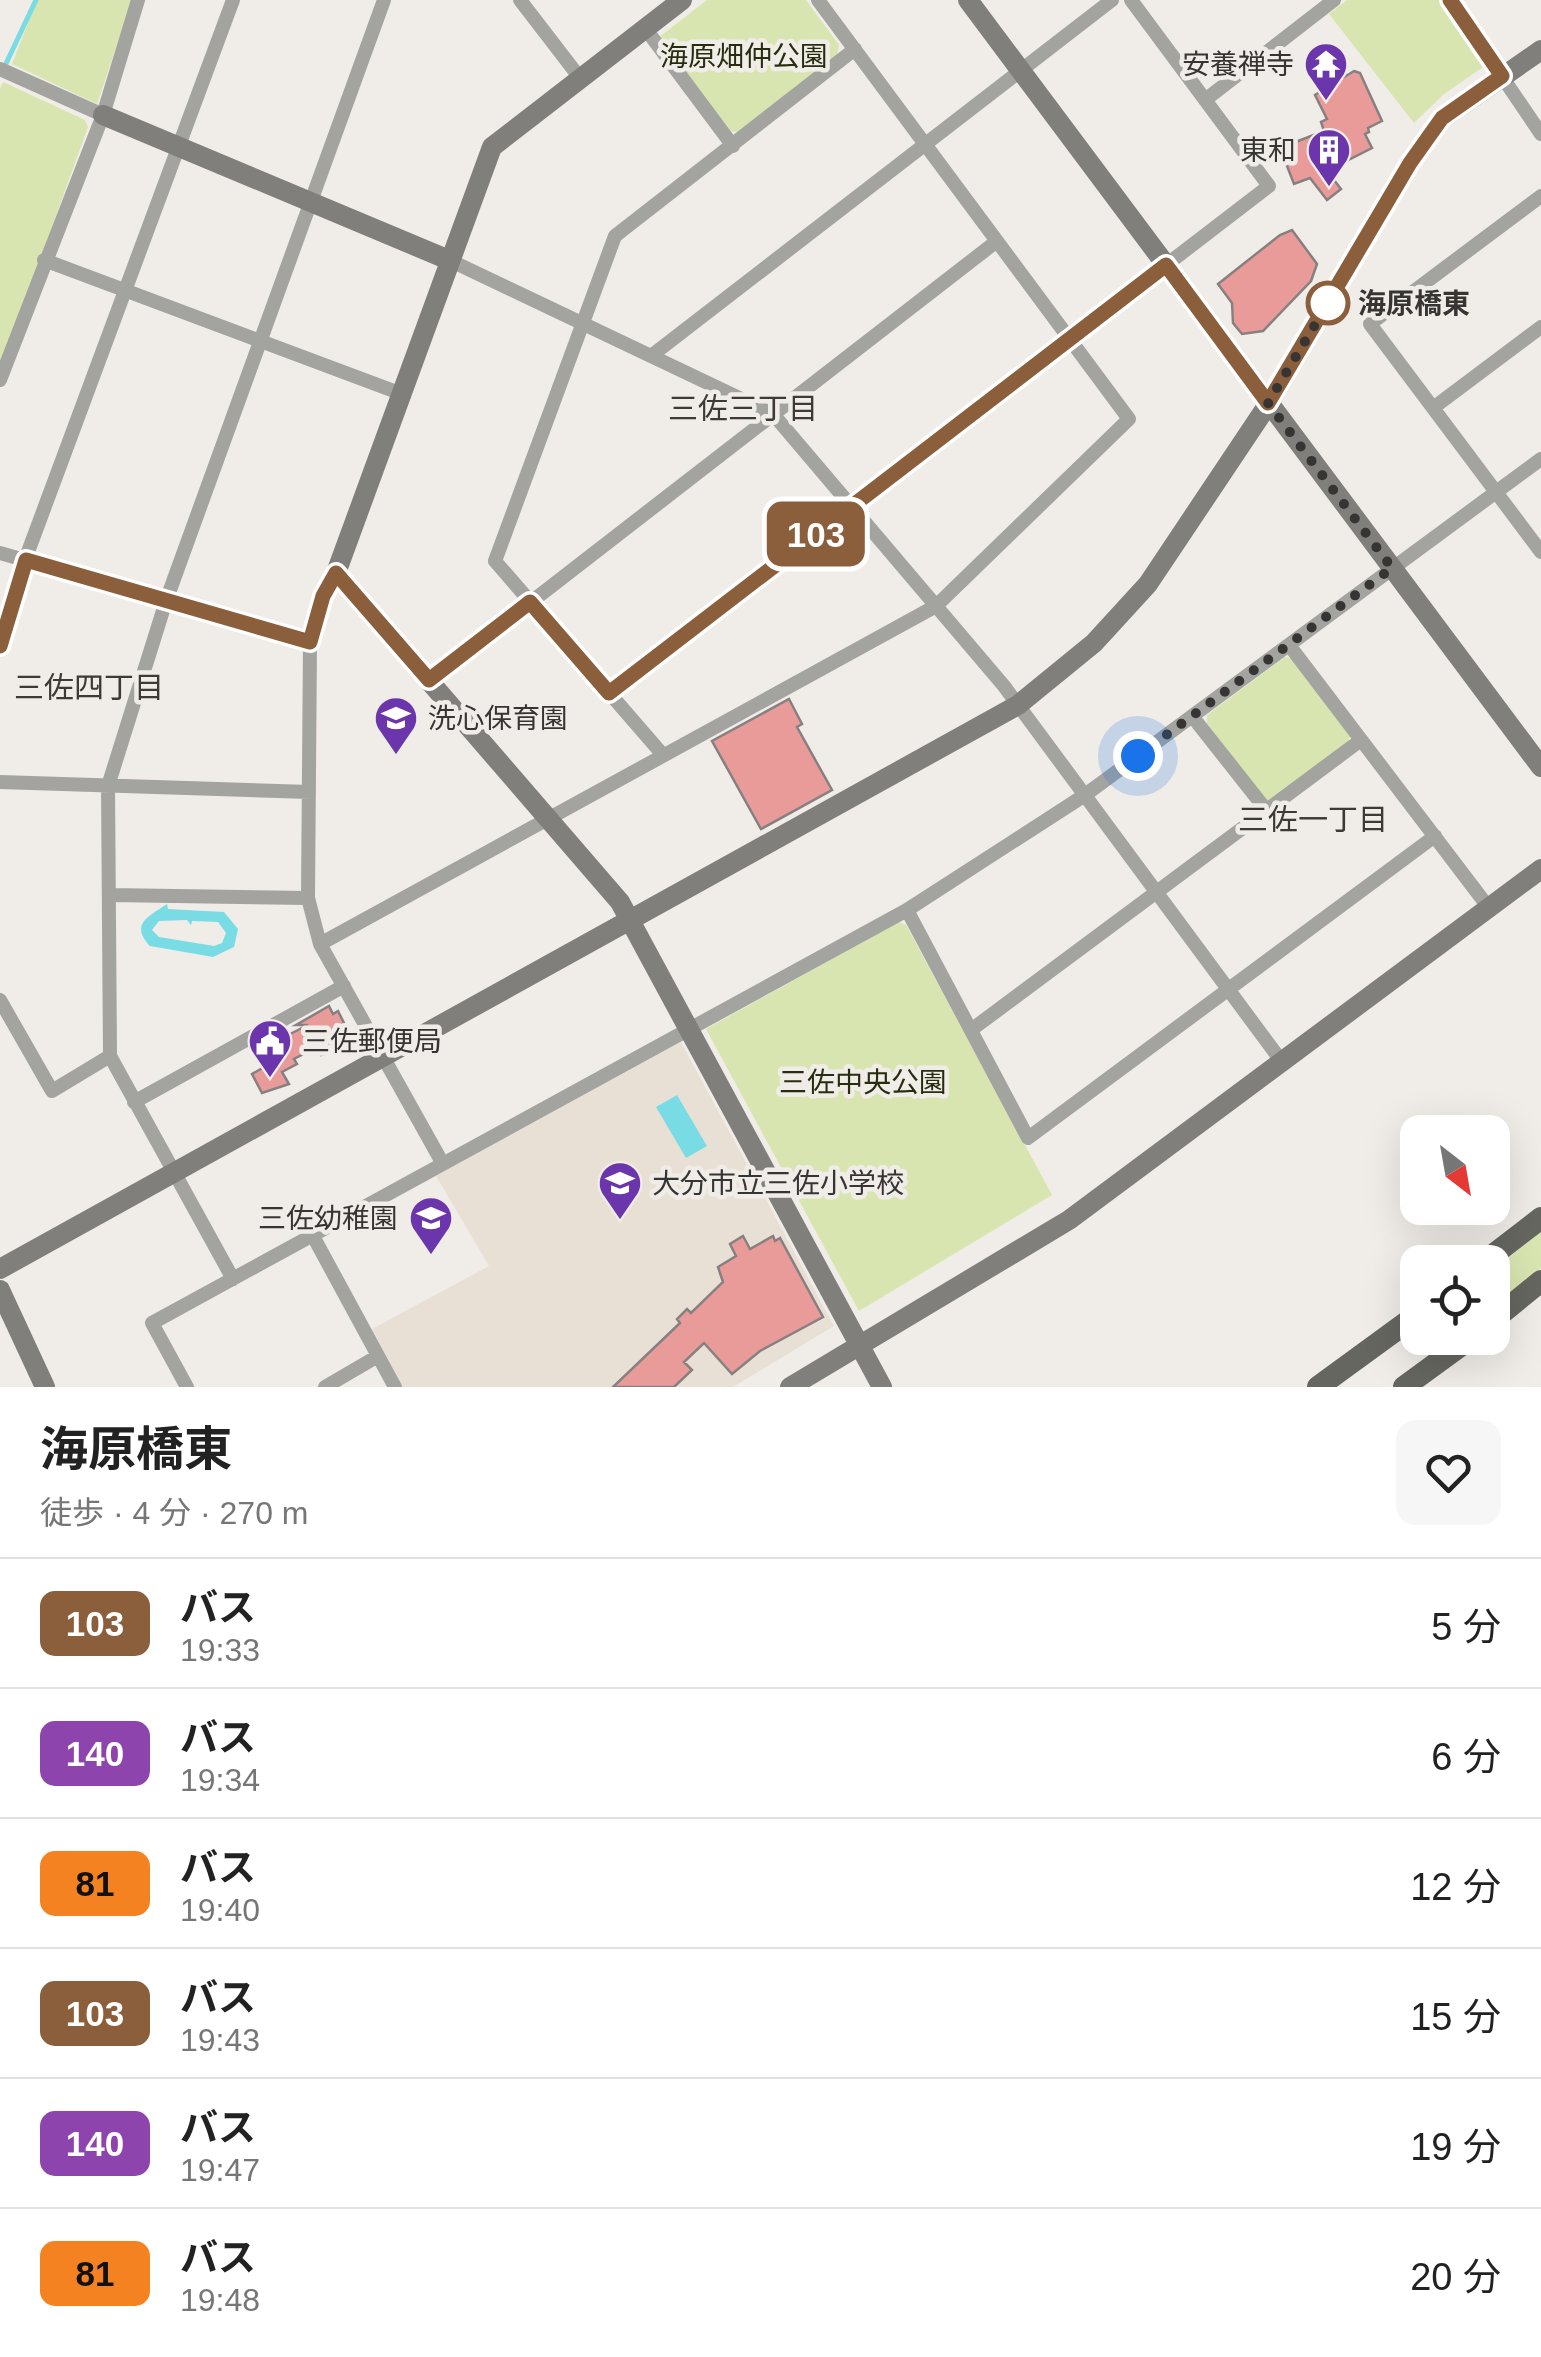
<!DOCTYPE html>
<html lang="ja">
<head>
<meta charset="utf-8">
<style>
  :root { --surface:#fff; --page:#f6f6f6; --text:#222; --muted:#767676; --line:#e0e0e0 }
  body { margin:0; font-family:Arial,"Noto Sans JP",sans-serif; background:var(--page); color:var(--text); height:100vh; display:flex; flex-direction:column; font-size:38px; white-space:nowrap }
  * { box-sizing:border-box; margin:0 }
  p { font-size:32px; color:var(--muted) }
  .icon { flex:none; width:55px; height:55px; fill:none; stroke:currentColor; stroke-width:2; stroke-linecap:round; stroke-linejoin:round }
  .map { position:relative; height:1387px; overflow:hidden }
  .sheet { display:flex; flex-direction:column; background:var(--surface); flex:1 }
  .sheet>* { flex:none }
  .badge { padding:0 20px; border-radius:15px; font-size:35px; line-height:65px }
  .needle { width:65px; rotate:149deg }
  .controls { position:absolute; left:1400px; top:1115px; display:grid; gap:20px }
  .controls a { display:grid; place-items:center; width:110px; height:110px; border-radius:20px; background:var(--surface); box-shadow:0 10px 40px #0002; font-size:50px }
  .you { position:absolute; width:50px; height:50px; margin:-25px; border:8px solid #fff; border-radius:50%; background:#1a73e8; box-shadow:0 0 0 15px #1a73e833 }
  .map>.badge { position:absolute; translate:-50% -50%; box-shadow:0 0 0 5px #fff }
  .round { display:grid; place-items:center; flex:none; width:105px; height:105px; border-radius:20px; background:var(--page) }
  .overview { display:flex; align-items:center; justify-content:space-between; height:170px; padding:0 40px }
  h1 { font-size:48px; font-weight:700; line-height:75px }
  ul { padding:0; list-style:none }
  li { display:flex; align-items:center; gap:30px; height:130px; padding:0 40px; border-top:2px solid var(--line) }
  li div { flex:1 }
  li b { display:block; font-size:38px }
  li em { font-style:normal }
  li .badge { min-width:110px; font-weight:700; text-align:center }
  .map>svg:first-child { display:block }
  .built { fill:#e8e0d5 }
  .green { fill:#d8e5b1 }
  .water { fill:#79dce5; fill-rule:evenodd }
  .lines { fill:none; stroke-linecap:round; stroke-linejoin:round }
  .stream { stroke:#79dce5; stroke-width:5 }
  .building { fill:#e99b9a; stroke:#878080; stroke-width:2.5 }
  .street { stroke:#a3a3a0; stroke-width:14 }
  .secondary { stroke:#807f7b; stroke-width:20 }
  .primary { stroke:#666661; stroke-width:22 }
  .line-casing { stroke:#fff; stroke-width:22 }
  .line { stroke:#8b5e3c; stroke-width:15 }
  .walk { stroke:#373533; stroke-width:10; stroke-dasharray:0 18 }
  .stop-dot { fill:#fff; stroke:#8b5e3c; stroke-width:5 }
  .labels { text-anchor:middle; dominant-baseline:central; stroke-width:9; stroke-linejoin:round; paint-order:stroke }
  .park-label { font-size:28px; fill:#272d0e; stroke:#f0ece7 }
  .poi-label { font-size:28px; fill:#373533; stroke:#f0ece7; text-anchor:end }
  .stop-label { font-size:28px; font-weight:bold; fill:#373533; stroke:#f0ece7; text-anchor:start }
  .neighbourhood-label { font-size:30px; fill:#3d3a36; stroke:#f0ece7 }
</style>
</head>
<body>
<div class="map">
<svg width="1541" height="1387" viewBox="0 0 1541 1387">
  <rect width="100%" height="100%" fill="#f0ece7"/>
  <!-- built -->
  <path class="built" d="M681,1042L834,1326L733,1387H403L372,1329L489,1266L436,1176Z"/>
  <!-- green -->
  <path class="green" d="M37,0H132L97,104L12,64Z
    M707,0H806L839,45L837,55L737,132L731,131L658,38Z
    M1347,0H1442L1486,65L1444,94L1414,123L1329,14Z
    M3,82L85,120L88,127L0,370V89Z
    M1285,657L1293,659L1350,736L1348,743L1271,801L1263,799L1207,723V715Z
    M899,922L906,925L1052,1195L859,1311L706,1029Z
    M1541,1232V1268L1493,1306V1270Z"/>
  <!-- water -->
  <path class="water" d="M167,904L168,909L224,912L238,929L234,947L213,957L150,946C128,923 152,915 167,904ZM159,921L187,920L191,925L192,921L218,922L226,933L222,943L214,946L159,937L152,930Z
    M677,1095L707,1146L686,1158L656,1107Z"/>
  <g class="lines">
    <!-- stream -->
    <path class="stream" d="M3,70L36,0"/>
  </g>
  <!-- building -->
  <path class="building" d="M1354,71L1360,73L1382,121L1368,128L1369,132L1365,134L1372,148L1327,171L1341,189L1327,200L1310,178L1294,184L1280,148L1324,131L1321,122L1327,119L1315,95Z
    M1292,230L1317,264L1311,281L1263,331L1242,334L1233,323L1232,303L1218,284L1280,235Z
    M789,699L802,724L797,727L832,790L761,829L712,741Z
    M329,1006L333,1014L338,1011L352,1039L327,1053L321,1055L317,1047L294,1059L297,1064L282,1072L289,1084L262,1093L252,1074L278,1059L270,1044L308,1025H296Z
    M743,1236L750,1249L773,1236L775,1241L780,1238L823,1317L760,1351L732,1374L704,1343L684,1362L692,1370L674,1387H613L680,1323L677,1319L687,1309L691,1313L723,1282L718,1267L736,1256L730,1244Z"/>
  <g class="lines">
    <!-- street -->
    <path class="street" d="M520,0L580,78
      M1450,0L1541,134
      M645,28L733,146
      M0,69L103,115
      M1205,100L1334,0
      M1541,196L1370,324L1541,552
      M44,260L402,394
      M449,260L773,414L1004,686L1282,1062
      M651,356L1112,0
      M0,380L103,115L138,0
      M1433,408L1541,327
      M0,553L310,642
      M336,573L323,596L310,642L308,898L320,944L443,1164
      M1289,645L1489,908
      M0,646L25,560L233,0
      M429,681L997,241
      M609,693L1269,186L1131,0
      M1192,716L1267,811
      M663,755L495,561L615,236L855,49
      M0,782L309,792
      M110,895L308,898
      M907,910L1028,1138L1435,836
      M320,944L936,606L1129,419L818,0
      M0,1000L52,1091L110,1056L233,1279
      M971,1030L1361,740
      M110,1056L108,786L166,601L384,0
      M134,1102L344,986
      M313,1236L395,1387
      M187,1387L152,1323L907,910L1085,795L1541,459
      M325,1387L378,1356"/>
    <!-- secondary -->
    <path class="secondary" d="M682,0L492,147L336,573L620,902L882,1387
      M968,0L1541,767
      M103,115L449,260
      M0,1269L1018,705L1094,643L1148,584L1269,403L1410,163L1442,119L1541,50
      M0,1290L45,1387
      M790,1387L1069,1220L1541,869"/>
    <!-- primary -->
    <path class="primary" d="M1484,1262L1541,1218
      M1492,1321L1541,1281
      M1318,1387L1418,1314
      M1404,1387L1471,1338"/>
  </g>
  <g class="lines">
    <!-- line casing -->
    <g class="line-casing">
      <path id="line" d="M0,646L26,560L310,642L323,596L336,573L429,680L530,602L609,693L1166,265L1268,403L1410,163L1442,118L1502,76L1450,0"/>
    </g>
    <!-- line -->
    <use href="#line" class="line"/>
    <!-- walk -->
    <path class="walk" d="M1138,756L1392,568L1268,403L1328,303"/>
  </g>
  <!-- icons -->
  <defs>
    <g id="temple-pin" transform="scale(2.25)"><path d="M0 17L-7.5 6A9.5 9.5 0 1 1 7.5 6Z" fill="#6b35ab" stroke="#f0ece7"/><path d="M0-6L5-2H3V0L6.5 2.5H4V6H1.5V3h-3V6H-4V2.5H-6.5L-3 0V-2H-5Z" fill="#fff"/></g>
    <g id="building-pin" transform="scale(2.25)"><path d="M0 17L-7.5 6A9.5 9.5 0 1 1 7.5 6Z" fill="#6b35ab" stroke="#f0ece7"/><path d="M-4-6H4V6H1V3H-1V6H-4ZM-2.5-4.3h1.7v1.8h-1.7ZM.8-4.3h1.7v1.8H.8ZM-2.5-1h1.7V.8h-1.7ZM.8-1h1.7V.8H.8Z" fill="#fff"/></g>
    <g id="school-pin" transform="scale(2.25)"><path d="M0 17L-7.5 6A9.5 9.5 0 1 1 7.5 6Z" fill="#6b35ab" stroke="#f0ece7"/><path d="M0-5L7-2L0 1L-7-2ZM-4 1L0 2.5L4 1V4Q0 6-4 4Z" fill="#fff"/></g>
    <g id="civic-pin" transform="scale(2.25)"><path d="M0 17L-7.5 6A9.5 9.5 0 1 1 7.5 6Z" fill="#6b35ab" stroke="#f0ece7"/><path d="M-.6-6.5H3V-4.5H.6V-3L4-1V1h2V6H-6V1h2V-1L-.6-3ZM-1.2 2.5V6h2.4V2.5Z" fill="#fff"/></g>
  </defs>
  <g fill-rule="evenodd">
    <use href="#temple-pin" x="1326" y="64"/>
    <use href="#building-pin" x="1329" y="150"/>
    <use href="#school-pin" x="396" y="718"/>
    <use href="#civic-pin" x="270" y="1041"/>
    <use href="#school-pin" x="620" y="1183"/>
    <use href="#school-pin" x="431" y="1218"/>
  </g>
  <!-- markers -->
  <circle class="stop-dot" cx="1328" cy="303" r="20"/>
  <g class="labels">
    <!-- park labels -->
    <g class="park-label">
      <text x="744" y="56">海原畑仲公園</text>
      <text x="863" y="1082">三佐中央公園</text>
    </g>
    <!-- poi labels -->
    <g class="poi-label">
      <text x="1294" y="64">安養禅寺</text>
      <text x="1296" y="150">東和</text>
      <text x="428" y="718" text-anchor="start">洗心保育園</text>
      <text x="302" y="1041" text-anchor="start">三佐郵便局</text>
      <text x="652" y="1183" text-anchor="start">大分市立三佐小学校</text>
      <text x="398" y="1218">三佐幼稚園</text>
    </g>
    <!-- stop labels -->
    <g class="stop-label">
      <text x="1358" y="303">海原橋東</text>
    </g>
    <!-- neighbourhood labels -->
    <g class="neighbourhood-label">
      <text x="743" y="408">三佐三丁目</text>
      <text x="89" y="687">三佐四丁目</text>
      <text x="1313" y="819">三佐一丁目</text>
    </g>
  </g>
</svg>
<div class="controls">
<a><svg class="needle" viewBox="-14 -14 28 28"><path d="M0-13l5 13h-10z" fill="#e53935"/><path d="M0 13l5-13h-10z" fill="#767676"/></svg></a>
<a><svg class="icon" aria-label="locate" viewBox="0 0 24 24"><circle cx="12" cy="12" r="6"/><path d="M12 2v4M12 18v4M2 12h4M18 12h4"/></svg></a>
</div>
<div class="you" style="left:1138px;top:756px"></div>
<b class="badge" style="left:816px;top:534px;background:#8b5e3c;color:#fff">103</b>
</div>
<section class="sheet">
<div class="overview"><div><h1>海原橋東</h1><p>徒歩 · 4 分 · 270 m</p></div><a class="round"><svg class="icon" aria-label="heart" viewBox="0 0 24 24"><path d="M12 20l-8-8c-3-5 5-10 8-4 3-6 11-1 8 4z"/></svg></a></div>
<ul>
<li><span class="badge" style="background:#8b5e3c;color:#fff">103</span><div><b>バス</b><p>19:33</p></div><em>5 分</em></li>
<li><span class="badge" style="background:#8e44ad;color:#fff">140</span><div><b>バス</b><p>19:34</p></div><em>6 分</em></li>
<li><span class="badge" style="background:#f58220;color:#111">81</span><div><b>バス</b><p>19:40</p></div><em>12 分</em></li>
<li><span class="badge" style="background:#8b5e3c;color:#fff">103</span><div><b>バス</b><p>19:43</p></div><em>15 分</em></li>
<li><span class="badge" style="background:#8e44ad;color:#fff">140</span><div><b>バス</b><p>19:47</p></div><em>19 分</em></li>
<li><span class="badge" style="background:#f58220;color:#111">81</span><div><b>バス</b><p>19:48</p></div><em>20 分</em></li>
</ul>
</section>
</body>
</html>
